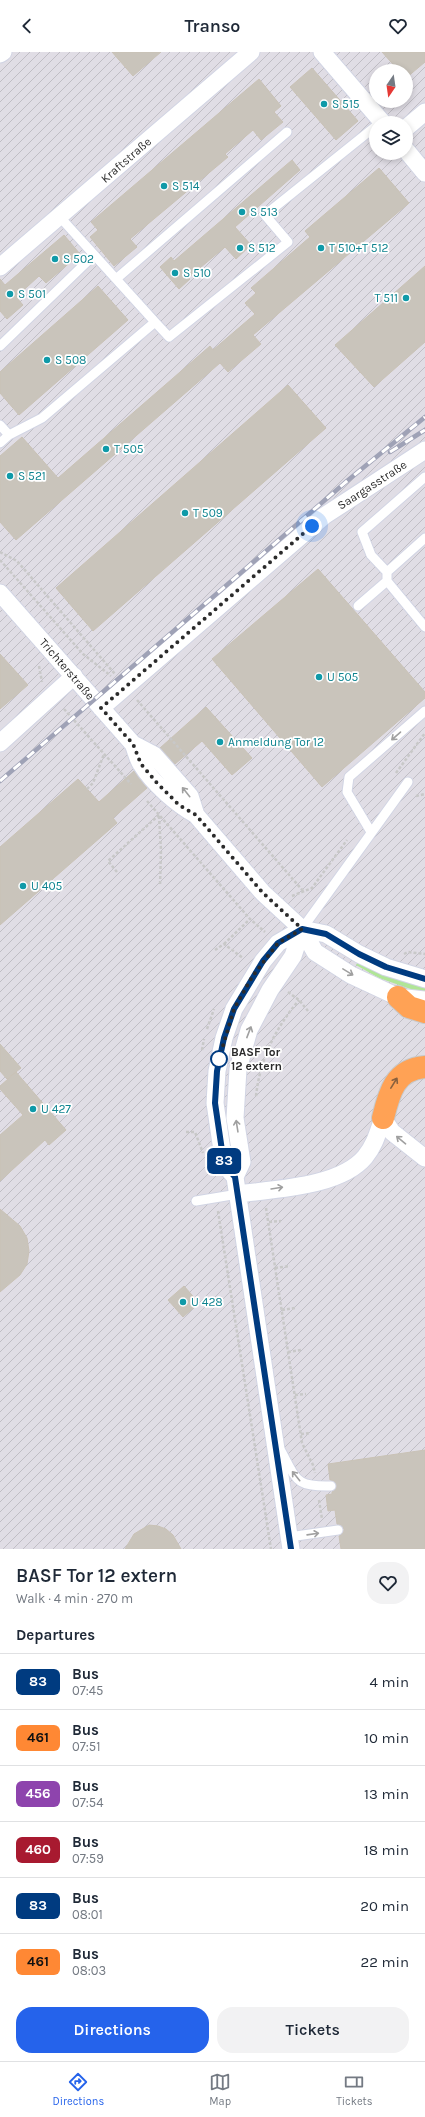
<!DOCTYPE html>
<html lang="en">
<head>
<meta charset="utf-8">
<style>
  :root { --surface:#fff; --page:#f2f2f3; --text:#1f2937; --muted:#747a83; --line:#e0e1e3; --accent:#2563eb }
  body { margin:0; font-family:Karla,sans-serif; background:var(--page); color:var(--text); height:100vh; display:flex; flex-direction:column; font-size:15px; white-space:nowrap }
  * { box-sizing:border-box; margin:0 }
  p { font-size:13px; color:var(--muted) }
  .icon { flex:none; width:22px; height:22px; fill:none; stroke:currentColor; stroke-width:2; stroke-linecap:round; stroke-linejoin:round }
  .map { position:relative; height:1497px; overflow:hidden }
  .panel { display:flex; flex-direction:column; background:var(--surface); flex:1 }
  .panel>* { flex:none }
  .badge { padding:0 8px; border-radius:6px; font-size:14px; line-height:26px }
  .needle { width:26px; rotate:193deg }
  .tools { position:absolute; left:369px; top:12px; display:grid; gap:8px }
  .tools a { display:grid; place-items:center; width:44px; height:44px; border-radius:50%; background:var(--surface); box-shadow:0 2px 6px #0003; font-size:20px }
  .you { position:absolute; width:20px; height:20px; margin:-10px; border:3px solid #fff; border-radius:50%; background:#1a73e8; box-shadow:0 0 0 6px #1a73e833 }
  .map>.badge { position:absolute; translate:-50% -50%; box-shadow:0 0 0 2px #fff }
  h2 { padding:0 16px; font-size:15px; line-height:36px }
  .round { display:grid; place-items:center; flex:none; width:42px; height:42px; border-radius:16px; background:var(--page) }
  .summary { display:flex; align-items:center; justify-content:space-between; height:68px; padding:0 16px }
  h1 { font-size:19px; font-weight:600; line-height:30px }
  .button { display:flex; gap:8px; margin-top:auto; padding:8px 16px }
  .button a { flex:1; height:46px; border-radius:16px; background:var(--accent); color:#fff; font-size:16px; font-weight:600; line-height:46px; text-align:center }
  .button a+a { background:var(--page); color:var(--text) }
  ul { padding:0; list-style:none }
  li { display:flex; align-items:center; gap:12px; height:56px; padding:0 16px; border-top:1px solid var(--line) }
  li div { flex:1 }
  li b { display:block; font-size:15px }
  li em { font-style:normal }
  li .badge { min-width:44px; font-weight:700; text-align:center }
  header { display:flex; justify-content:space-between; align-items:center; height:52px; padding:0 16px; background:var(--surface); font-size:18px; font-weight:600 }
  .tabs { display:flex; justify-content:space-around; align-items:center; height:56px; border-top:1px solid var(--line); background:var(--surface); font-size:11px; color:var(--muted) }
  .tabs a { display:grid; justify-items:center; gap:2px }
  .tabs .current { color:var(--accent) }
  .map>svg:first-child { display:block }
  .industrial { fill:url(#industrial-furrows); fill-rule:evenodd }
  .grass { fill:#b0e597 }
  .building { fill:#c9c4bb; stroke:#c9c2b6 }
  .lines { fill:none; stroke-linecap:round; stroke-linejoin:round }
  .lane-casing { stroke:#d2d5e4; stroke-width:11 }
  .street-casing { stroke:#d2d5e4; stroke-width:19 }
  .highway-casing { stroke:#c8c8c8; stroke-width:24 }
  .path { stroke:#c8c8c8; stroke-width:2.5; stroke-dasharray:3 2; stroke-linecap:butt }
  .lane { stroke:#fff; stroke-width:9 }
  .street { stroke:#fff; stroke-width:17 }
  .highway { stroke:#ffa255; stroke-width:22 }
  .rail-casing { stroke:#9fa2b6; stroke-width:4.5 }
  .rail { stroke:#fff; stroke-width:3; stroke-dasharray:9; stroke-linecap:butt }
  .oneway { stroke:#a0a0a0 }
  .oneway2 { stroke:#8a613e }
  .line-casing { stroke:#fff; stroke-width:9 }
  .line { stroke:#003b80; stroke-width:6 }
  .walk { stroke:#2b2b2b; stroke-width:4; stroke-dasharray:0 7.2 }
  .culture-dot { fill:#0f9aa8; stroke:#fff; stroke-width:1.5 }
  .stop-dot { fill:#fff; stroke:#003b80; stroke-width:2 }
  .labels { text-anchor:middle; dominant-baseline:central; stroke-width:3.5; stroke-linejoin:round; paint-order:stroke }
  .culture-label { font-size:12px; fill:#0d838f; stroke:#fff; text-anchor:start }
  .street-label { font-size:12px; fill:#2b2b2b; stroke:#fff }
  .stop-label { font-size:12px; font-weight:bold; fill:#2b2b2b; stroke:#fff; text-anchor:start }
</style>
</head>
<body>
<header><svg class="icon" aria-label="back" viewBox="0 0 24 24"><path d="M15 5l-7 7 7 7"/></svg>Transo<svg class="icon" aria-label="heart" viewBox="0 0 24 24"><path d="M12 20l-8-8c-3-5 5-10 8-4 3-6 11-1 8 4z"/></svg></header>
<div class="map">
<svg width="425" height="1497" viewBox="0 0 425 1497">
  <defs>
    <pattern id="industrial-furrows" width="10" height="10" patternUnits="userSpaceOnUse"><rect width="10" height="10" fill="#e0dde5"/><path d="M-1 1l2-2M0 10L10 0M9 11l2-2" fill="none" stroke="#c0bec5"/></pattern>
  </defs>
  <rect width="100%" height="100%" fill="#ede6dc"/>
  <!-- industrial -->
  <path class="industrial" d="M0,0H425V1497H0ZM376,19H406V49H376ZM376,71H406V101H376Z"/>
  <!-- grass -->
  <path class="grass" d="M359,908L425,932V942L379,926L356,913Z"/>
  <!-- building -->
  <path class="building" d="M112,0H161L133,24Z
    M382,0H425V10L406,26V19H399Z
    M312,16L358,69L336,88L290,35Z
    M259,27L281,54L274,60L283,70L261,88L253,78L225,102L228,105L130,187L137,195L114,214L90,185L98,178L91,170Z
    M292,108L300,118L235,175L251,193L236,207L225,195L188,226L190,227L179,237L160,215L171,205L174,209Z
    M379,116L409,151L253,283L261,292L228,320L220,311L16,488L0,470V404L22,385L58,426L210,294L213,298L255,262L245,251L256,241L251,236L310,185L305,179Z
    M64,183L80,202L46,231L39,224L16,245L23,253L7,267L0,259V227L5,233Z
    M425,214V290L374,335L335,293Z
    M98,234L128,268L19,363L0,341V320Z
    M288,333L326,376L93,579L56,536Z
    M318,517L425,640V646L322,735L212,607Z
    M0,602L28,633L0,657Z
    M206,655L252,706L232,723L202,689L175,712L160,696Z
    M134,719L147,736L113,766L117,771L0,873V795L78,727L99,750Z
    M0,992L21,1016L7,1027L0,1019Z
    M16,1020L66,1078L49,1093L45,1088L0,1129V1083L23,1063L0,1037V1034Z
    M0,1157L20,1174L27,1186L29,1199L27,1212L20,1223L0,1240Z
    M184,1234L199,1251L183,1265L168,1248Z
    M425,1398V1497H341L339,1484L343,1481L344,1477L341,1473L337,1472L335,1458L328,1459L326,1443L332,1442V1440L337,1434L334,1429L330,1428L328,1412Z
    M149,1473L158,1474L166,1477L173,1483L181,1497H125L134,1482Z"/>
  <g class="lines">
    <!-- lane casing -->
    <g class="lane-casing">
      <path id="lane" d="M116,227L287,80
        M155,270L169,285L288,190L265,163L376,74
        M0,294L94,203
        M0,373L9,383
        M0,391L9,383L42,366L155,270L59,164
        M425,425L362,480L371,503L387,520L425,486
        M387,520V529L425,575
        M358,554L387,529
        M371,780L347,740L349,725L425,659
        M302,877L408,730
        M196,1149L238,1142
        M281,1399C297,1428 295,1435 331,1434
        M289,1485L338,1478"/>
    </g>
    <!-- street casing -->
    <g class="street-casing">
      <path id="street" d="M322,0L383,71
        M0,2L3,0
        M406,76L425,60
        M406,98L425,121
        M0,215L251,0
        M0,541L133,692C136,698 137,706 141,712C153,732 177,752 196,763
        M101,656L324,464L425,398
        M0,691L74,624
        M133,692L154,703L190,744L196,763L263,841L302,877L315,900L351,923L398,945L425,948
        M302,877L326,882L359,902L386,915L425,927
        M383,1066L392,1080L425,1106
        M235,1125L242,1110L235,1066L238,1017L249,978L270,938L293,904L302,877
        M238,1142C275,1137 340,1135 365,1105C375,1093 378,1080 383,1066
        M291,1497L235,1125L224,1112L215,1051L217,1019L224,986L234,957L263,909L278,891L302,877"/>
    </g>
    <!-- highway casing -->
    <g class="highway-casing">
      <path id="highway" d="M398,945L409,955L425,960
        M383,1066C389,1041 395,1017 425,1015"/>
    </g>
    <!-- path -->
    <path class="path" d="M0,500L17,509L115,622
      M0,508L83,602L111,624
      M39,614L42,630
      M137,648L304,840
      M64,657L131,732
      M396,721L425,681
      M87,737L93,731L104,702
      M416,744L425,742
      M147,749L250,867L265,880
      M159,764L161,798L160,834
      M117,820L108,809L159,763
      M292,844L312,836L347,788
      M224,892L250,867
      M215,898L224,892L243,906
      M404,902L408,900L425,902
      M288,940L299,948L308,959
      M207,977L214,957
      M202,998L204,987
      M256,1044C260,1007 275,977 299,948
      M186,1080H195L203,1101
      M266,1156L302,1391L313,1413L315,1421
      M218,1159L271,1497
      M269,1170L281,1169
      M275,1216L290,1214
      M282,1258L295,1256
      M288,1300L301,1298
      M295,1343L306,1342
      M301,1382L311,1381
      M319,1448L322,1467"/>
    <!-- lane -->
    <use href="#lane" class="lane"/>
    <!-- street -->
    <use href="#street" class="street"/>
    <!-- highway -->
    <use href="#highway" class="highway"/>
    <!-- rail casing -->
    <g class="rail-casing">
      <path id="rail" d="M390,400L425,378
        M0,729L347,429L425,365"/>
    </g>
    <!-- rail -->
    <use href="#rail" class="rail"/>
  </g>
  <!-- one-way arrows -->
  <defs><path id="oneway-shaft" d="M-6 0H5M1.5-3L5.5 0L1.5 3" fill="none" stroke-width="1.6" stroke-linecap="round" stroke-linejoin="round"/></defs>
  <g class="oneway">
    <use href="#oneway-shaft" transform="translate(396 684) rotate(139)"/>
    <use href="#oneway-shaft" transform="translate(186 740) rotate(-129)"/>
    <use href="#oneway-shaft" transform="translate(348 920) rotate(31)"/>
    <use href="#oneway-shaft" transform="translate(249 980) rotate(-69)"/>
    <use href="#oneway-shaft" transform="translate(237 1074) rotate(-99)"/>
    <use href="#oneway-shaft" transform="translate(401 1088) rotate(-140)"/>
    <use href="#oneway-shaft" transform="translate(277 1136) rotate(-9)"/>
    <use href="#oneway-shaft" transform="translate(296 1424) rotate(-129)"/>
    <use href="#oneway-shaft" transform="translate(313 1482) rotate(-8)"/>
  </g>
  <use class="oneway2" href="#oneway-shaft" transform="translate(394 1031) rotate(-58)"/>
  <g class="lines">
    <!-- line casing -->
    <g class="line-casing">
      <path id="line" d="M291,1497L235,1125L224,1112L215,1051L217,1019L224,986L234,957L263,909L278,891L302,877L326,882L359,902L386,915L425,927"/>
    </g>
    <!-- line -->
    <use href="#line" class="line"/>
    <!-- walk -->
    <path class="walk" d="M219,1007L234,957L252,925L278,891L302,877L263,841L196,763L179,753L157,731L141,712L133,692L101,656L312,474"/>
  </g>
  <!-- markers -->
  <g class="culture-dot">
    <circle cx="324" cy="52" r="4"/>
    <circle cx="164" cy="134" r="4"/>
    <circle cx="242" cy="160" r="4"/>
    <circle cx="240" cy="196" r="4"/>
    <circle cx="321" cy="196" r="4"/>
    <circle cx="55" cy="207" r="4"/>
    <circle cx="175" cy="221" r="4"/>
    <circle cx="10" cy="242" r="4"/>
    <circle cx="406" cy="246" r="4"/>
    <circle cx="47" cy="308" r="4"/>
    <circle cx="106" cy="397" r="4"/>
    <circle cx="10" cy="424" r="4"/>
    <circle cx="185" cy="461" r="4"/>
    <circle cx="319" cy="625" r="4"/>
    <circle cx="220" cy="690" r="4"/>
    <circle cx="23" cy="834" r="4"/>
    <circle cx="33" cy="1057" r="4"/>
    <circle cx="183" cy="1250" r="4"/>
  </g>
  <circle class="stop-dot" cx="219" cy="1007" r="8"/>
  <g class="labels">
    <!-- culture labels -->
    <g class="culture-label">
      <text x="332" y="52">S 515</text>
      <text x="172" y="134">S 514</text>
      <text x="250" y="160">S 513</text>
      <text x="248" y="196">S 512</text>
      <text x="329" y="196">T 510+T 512</text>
      <text x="63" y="207">S 502</text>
      <text x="183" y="221">S 510</text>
      <text x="18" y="242">S 501</text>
      <text x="398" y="246" text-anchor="end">T 511</text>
      <text x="55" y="308">S 508</text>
      <text x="114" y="397">T 505</text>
      <text x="18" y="424">S 521</text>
      <text x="193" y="461">T 509</text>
      <text x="327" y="625">U 505</text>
      <text x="228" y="690">Anmeldung Tor 12</text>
      <text x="31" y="834">U 405</text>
      <text x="41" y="1057">U 427</text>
      <text x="191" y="1250">U 428</text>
    </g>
    <!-- street labels -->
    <g class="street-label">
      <text transform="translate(126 108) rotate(-41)">Kraftstraße</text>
      <text transform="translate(372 433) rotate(-33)">Saargasstraße</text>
      <text transform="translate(67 617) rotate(49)">Trichterstraße</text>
    </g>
    <!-- stop labels -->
    <g class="stop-label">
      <text x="231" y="1000">BASF Tor<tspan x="231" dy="14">12 extern</tspan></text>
    </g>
  </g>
</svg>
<div class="tools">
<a><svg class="needle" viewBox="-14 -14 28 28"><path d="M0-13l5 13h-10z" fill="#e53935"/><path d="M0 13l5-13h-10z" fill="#747a83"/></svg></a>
<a><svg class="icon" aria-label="layers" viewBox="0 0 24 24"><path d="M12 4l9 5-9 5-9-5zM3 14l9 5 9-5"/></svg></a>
</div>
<div class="you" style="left:312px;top:474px"></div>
<b class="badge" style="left:224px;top:1109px;background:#003b80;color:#fff">83</b>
</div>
<section class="panel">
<div class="summary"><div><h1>BASF Tor 12 extern</h1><p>Walk · 4 min · 270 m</p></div><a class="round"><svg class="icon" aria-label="heart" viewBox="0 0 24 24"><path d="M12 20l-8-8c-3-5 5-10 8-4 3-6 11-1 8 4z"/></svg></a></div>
<h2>Departures</h2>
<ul>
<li><span class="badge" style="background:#003b80;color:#fff">83</span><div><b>Bus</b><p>07:45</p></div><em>4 min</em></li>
<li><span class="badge" style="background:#ff8834;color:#111">461</span><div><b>Bus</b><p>07:51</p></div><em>10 min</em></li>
<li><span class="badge" style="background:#8e44ad;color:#fff">456</span><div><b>Bus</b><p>07:54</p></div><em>13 min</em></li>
<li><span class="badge" style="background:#a81a30;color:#fff">460</span><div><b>Bus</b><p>07:59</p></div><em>18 min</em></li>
<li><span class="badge" style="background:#003b80;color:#fff">83</span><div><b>Bus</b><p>08:01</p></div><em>20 min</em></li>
<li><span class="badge" style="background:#ff8834;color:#111">461</span><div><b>Bus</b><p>08:03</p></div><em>22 min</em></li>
</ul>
<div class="button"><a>Directions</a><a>Tickets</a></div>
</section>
<nav class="tabs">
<a class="current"><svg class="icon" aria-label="directions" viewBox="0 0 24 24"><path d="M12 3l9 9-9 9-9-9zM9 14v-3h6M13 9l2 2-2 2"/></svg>Directions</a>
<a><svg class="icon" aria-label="map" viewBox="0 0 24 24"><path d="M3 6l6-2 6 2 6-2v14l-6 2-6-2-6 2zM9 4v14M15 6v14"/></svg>Map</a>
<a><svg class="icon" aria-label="tickets" viewBox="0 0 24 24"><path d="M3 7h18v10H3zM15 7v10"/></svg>Tickets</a>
</nav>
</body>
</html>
